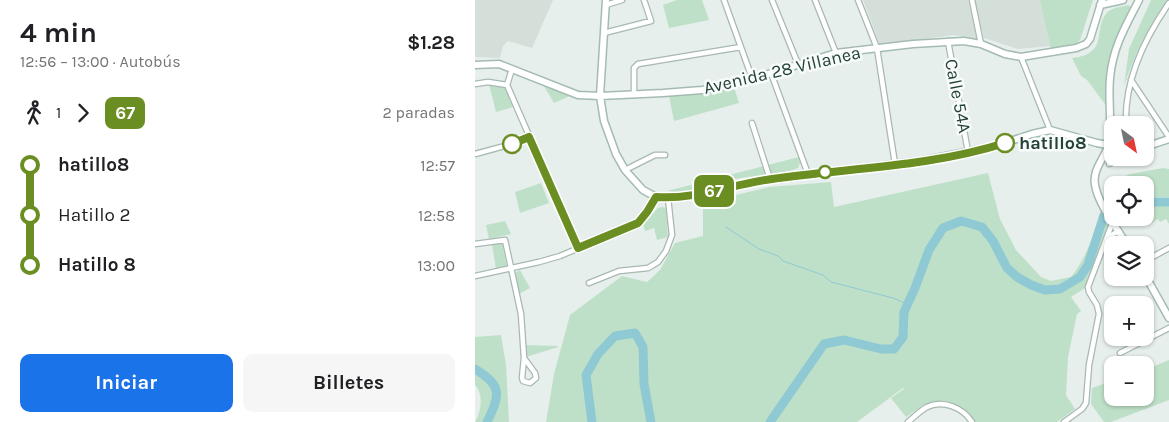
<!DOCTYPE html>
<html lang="es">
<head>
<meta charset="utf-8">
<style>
  :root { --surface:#fff; --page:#f6f6f6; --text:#202124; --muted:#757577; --accent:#1a73e8 }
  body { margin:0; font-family:Karla,sans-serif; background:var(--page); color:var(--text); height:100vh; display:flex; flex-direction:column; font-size:19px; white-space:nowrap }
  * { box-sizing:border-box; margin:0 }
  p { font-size:16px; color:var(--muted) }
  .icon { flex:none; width:28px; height:28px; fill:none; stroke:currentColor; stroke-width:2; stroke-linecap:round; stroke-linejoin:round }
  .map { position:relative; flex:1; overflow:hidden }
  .panel { display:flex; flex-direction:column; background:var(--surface); width:475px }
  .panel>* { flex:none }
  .badge { padding:0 10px; border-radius:8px; font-size:18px; line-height:32px }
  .needle { width:32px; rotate:147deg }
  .controls { position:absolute; left:629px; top:116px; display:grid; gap:10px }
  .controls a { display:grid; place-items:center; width:50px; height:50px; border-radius:10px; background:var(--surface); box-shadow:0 1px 4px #0004; font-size:25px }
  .map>.badge { position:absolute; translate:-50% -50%; box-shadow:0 0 0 2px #fff }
  .legs { display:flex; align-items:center; gap:8px; height:55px; padding:0 20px; font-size:16px }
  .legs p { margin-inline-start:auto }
  .head { display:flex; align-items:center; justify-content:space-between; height:85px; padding:0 20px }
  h1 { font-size:28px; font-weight:700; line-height:38px }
  .action { display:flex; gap:10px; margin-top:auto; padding:10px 20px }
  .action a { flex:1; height:58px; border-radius:10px; background:var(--accent); color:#fff; font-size:20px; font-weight:700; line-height:58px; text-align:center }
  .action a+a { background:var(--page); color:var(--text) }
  ul { padding:0 20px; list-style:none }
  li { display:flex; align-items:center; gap:18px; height:50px; font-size:19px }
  li i { display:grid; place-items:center; width:8px; height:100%; margin:0 6px; background:currentColor }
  li i::after { content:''; width:12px; height:12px; margin:-6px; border:4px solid; border-radius:50%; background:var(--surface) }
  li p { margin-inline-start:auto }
  li:first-child i { background:linear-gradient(#0000 50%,currentColor 0) }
  li:last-child i { background:linear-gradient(currentColor 50%,#0000 0) }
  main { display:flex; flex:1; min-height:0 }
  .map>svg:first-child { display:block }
  .built { fill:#d4dfda }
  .green { fill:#bfe0c8 }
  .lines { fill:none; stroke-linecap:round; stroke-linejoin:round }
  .stream { stroke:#8ec9d4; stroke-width:1 }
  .river { stroke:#8ec9d4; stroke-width:9 }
  .street-casing { stroke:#a8b8b2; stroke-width:7 }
  .secondary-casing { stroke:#a4bbb3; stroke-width:9 }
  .street { stroke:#fff; stroke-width:4.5 }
  .secondary { stroke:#fff; stroke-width:6 }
  .secondary-bridge-casing { stroke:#a4bbb3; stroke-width:9; stroke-linecap:butt }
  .secondary-bridge { stroke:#fff; stroke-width:6 }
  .line-1-casing { stroke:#fff; stroke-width:11 }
  .line-1 { stroke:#6b8e23; stroke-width:8 }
  .stop-1-dot { fill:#fff; stroke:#6b8e23; stroke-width:2.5 }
  .labels { text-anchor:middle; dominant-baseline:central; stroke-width:5; stroke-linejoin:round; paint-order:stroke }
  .street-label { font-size:18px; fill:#24423a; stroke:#f7fbf9 }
  .stop-label { font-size:18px; font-weight:bold; fill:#24423a; stroke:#f7fbf9; text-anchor:start }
</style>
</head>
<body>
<main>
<section class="panel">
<div class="head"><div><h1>4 min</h1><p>12:56 – 13:00 · Autobús</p></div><b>$1.28</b></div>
<div class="legs"><svg class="icon" aria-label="walk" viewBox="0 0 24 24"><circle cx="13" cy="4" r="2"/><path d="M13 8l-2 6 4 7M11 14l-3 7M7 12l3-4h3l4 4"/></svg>1<svg class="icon" aria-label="forward" viewBox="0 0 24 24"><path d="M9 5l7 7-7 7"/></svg><b class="badge" style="background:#6b8e23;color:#fff">67</b><p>2 paradas</p></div>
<ul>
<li><i style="color:#6b8e23"></i><b>hatillo8</b><p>12:57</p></li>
<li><i style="color:#6b8e23"></i><span>Hatillo 2</span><p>12:58</p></li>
<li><i style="color:#6b8e23"></i><b>Hatillo 8</b><p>13:00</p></li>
</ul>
<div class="action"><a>Iniciar</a><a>Billetes</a></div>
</section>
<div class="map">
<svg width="694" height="422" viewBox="0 0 694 422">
  <rect width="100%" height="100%" fill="#e6efeb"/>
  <!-- built -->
  <path class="built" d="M0,0H78L57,48L33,41L28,46L25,58L0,57Z
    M388,0H493L502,39L479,35L405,45Z
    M500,0H566L575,46L543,49L509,38Z"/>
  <!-- green -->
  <path class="green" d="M202,0H227L234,20L194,28L188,5Z
    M565,0H618L605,40L601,44L576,50Z
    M676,0H692C673,27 659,56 649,86L654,49Z
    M653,5L658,8L640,47L633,108L612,80L606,76L597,58C637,54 616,25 634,11C639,7 647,7 653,5Z
    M14,84L31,87L38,107L21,112Z
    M69,86L97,95L79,103Z
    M259,87L264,103L199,121L194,96L226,94Z
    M324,157L325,163L323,168L315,171L253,180L205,193L192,191Z
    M688,168L694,169V197H670V185H639V182L655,174Z
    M513,173L525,219L541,250L566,277L576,281L596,277C612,257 619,233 627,209L635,224L610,288L596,297L606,311L602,314L593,357L591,395L600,409L582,422H500C496,415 492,413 486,409C463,395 451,403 431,417L416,398L429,389L428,388L382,422H71L79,374L95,315L147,276L172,282L185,270L200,243L228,236V203L294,187L356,182L359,207Z
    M66,183L74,203L45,213L40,192Z
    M670,204L694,206V224L691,219L685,222L683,219L676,223L670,213Z
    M188,207L191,209L193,237L182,240L179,228L170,231L168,224L183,208Z
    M30,221L36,234L14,239L11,225Z
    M27,243L32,267L21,269L17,244Z
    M45,270L55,288L44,294L40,273Z
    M26,335L31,365L34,422H0C6,412 9,394 0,385V337Z
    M50,345L83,346V347L51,357Z
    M694,360V400L636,422H629L616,404L617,388L637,381L638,398H670V370Z"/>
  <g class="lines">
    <!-- stream -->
    <path class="stream" d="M251,227L284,249L303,256L308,261L348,275L356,282L418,298L432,304"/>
    <!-- river -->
    <path class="river" d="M670,202H694
      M0,369C28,386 25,395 12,422
      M117,422L111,375L123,354L140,336L160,333L168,347L169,384L176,422
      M295,422L349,344L369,340L406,349H419L428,337L429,312L440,288L454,250L468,228L486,221L507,227L518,241L532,268L542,277L556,285L570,290L585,289L605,277L613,265L629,215L638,204"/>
    <!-- street casing -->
    <g class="street-casing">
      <path id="street" d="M249,0L277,78
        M297,0L323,64
        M340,0L361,53
        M383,0L402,48L420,164
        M497,0L506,44
        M131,5L147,0
        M129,33L176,21L169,0
        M473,41L493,152
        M546,57L575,130
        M37,69L32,85L103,248
        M296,73L333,174
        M656,80L694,137
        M0,84L13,82L32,85
        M159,94V68L163,64L266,47
        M277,123L295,179
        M651,125C649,81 669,39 694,3
        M0,154L37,144L54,137
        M634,164L651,158
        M150,170L180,155H190
        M631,240L635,236L644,231
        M0,244L30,240L46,314L49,358L47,378L48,381L55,383L61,378L60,373L49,358
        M670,261L694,248
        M0,276L64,262L85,256L144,231L167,220L181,197
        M114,283L144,271L173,268L183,262L191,251L197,235L193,198
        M645,353L694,328
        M433,422C439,417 445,411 452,407C468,399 488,408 497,422
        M589,422L607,409L611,403L614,365L624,314L622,305L614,292L613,287L638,221"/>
    </g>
    <!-- secondary casing -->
    <g class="secondary-casing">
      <path id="secondary" d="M131,0L125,96L129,121L141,154L150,170L168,190L181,197L193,198L217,195L295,179L445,161L517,147L557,134L575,130L622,143
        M625,5L648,0
        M0,65L24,64L103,95L125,96L188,93L227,90L261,84L361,53L438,44L489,41L506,44L530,54L546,57L601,48L611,44L615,39L627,0
        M670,147L694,139
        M652,245C642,228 623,204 620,185C617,168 631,158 634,142C637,121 633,99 635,78C638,47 650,27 664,0
        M670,275L694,318"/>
    </g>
    <!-- street -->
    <use href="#street" class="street"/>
    <!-- secondary -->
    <use href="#secondary" class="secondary"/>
    <!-- secondary-bridge casing -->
    <g class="secondary-bridge-casing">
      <path id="secondary-bridge" d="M622,143L638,146"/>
    </g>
    <!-- secondary-bridge -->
    <use href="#secondary-bridge" class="secondary-bridge"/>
  </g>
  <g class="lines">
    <!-- line-1 casing -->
    <g class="line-1-casing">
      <path id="line-1" d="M37,144L54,137L103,248L163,223L172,212L181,197C220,200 258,184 297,179C374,168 455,167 530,143"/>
    </g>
    <!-- line-1 -->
    <use href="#line-1" class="line-1"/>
  </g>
  <!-- markers -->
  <g class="stop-1-dot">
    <circle cx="530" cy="143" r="9"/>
    <circle cx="37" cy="144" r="9"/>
    <circle cx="350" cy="172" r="6"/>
  </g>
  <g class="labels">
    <!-- street labels -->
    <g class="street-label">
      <text transform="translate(307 70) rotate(-13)">Avenida 28 Villanea</text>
      <text transform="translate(483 96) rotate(79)">Calle 54A</text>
    </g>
    <!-- stop labels -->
    <g class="stop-label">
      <text x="544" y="143">hatillo8</text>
    </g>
  </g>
</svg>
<div class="controls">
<a><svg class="needle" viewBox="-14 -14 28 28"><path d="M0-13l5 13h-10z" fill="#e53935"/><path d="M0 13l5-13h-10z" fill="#757577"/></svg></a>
<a><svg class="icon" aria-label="locate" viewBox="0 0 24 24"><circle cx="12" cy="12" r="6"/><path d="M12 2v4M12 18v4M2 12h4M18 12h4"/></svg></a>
<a><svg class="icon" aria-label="layers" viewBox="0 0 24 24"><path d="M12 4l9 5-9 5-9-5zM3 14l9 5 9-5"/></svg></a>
<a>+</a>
<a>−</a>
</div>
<b class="badge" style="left:239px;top:191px;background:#6b8e23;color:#fff">67</b>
</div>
</main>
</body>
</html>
